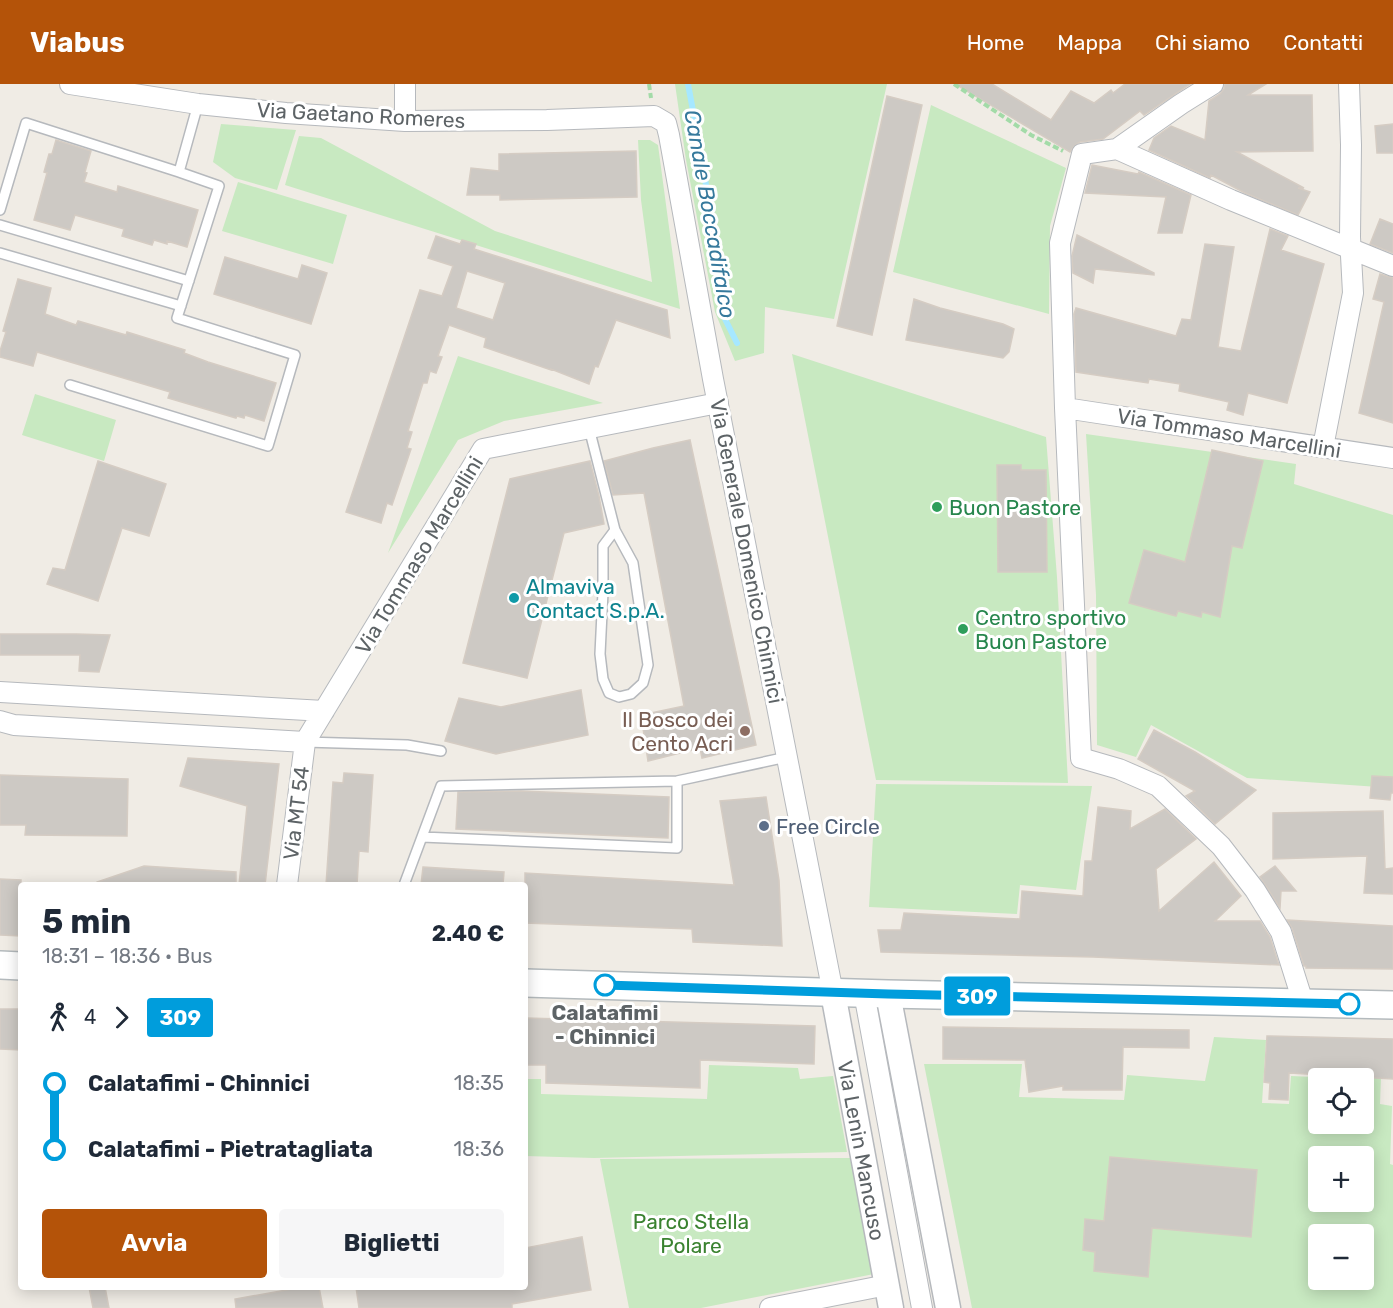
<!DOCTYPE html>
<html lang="it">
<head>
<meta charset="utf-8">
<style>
  :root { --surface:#fff; --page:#f6f6f7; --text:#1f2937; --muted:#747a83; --accent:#b45309 }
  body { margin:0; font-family:Rubik,sans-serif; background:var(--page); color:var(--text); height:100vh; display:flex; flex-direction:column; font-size:22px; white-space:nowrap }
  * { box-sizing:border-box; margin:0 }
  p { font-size:20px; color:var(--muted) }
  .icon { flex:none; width:33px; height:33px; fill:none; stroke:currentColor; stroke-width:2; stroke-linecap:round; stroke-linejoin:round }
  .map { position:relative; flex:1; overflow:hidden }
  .side { position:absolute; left:18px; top:798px; width:510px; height:408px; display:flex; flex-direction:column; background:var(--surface); border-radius:6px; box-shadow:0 3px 15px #0003 }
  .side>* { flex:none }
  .badge { padding:0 12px; border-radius:4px; font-size:21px; line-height:39px }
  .fabs { position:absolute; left:1308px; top:984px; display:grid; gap:12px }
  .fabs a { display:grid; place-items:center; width:66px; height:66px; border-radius:6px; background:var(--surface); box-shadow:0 3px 15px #0003; font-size:30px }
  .map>.badge { position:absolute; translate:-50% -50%; box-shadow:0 0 0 3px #fff }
  .legs { display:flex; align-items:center; gap:9px; height:66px; padding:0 24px; font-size:20px }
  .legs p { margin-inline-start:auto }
  .head { display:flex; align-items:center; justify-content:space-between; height:102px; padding:0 24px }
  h1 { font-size:33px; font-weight:700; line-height:45px }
  .primary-button { display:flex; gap:12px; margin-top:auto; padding:12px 24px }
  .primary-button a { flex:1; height:69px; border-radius:6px; background:var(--accent); color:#fff; font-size:24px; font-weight:700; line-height:69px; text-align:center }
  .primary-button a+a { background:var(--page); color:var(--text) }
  ul { padding:0 24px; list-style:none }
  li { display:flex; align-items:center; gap:21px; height:66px; font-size:22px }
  li i { display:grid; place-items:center; width:9px; height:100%; margin:0 8px; background:currentColor }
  li i::after { content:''; width:15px; height:15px; margin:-8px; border:4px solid; border-radius:50%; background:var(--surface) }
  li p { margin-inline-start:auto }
  li:first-child i { background:linear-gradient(#0000 50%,currentColor 0) }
  li:last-child i { background:linear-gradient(currentColor 50%,#0000 0) }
  header { display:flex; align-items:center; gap:36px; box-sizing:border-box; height:84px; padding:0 30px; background:var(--accent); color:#fff }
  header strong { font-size:28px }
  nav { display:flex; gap:33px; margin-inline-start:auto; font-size:21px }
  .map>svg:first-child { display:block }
  .green { fill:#c8e9c1; fill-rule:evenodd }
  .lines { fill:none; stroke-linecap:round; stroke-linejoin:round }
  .stream { stroke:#a6e8ff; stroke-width:6 }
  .building { fill:#cdc9c4; stroke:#d5ccc3; stroke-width:1.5; fill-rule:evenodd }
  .service-casing { stroke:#b6b9bd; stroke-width:12 }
  .minor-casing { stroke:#b6b9bd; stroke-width:22 }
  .tertiary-casing { stroke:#b6b9bd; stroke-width:27 }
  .secondary-casing { stroke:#b4babd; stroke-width:30 }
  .path { stroke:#a3dba8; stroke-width:4; stroke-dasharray:6 3; stroke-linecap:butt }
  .service { stroke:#fff; stroke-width:9 }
  .minor { stroke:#fff; stroke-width:20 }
  .tertiary { stroke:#fff; stroke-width:24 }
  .secondary { stroke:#fff; stroke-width:27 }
  .line-1-casing { stroke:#fff; stroke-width:14 }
  .line-1 { stroke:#009ddc; stroke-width:9 }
  .leisure-dot { fill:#2e9e5b; stroke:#fff; stroke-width:2 }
  .culture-dot { fill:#0f9aa8; stroke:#fff; stroke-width:2 }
  .education-dot { fill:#8d6e63; stroke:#fff; stroke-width:2 }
  .service-dot { fill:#5c6f8a; stroke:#fff; stroke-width:2 }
  .stop-1-dot { fill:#fff; stroke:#009ddc; stroke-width:3 }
  .labels { text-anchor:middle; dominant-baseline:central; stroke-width:6; stroke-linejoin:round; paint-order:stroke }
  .street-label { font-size:21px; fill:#5d6366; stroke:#fff }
  .leisure-label { font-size:21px; fill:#27864d; stroke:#fff; text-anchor:start }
  .culture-label { font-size:21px; fill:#0d838f; stroke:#fff; text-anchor:start }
  .education-label { font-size:21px; fill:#785e54; stroke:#fff; text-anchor:end }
  .service-label { font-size:21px; fill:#4e5e75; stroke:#fff; text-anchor:start }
  .stop-label { font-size:21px; font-weight:bold; fill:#5d6366; stroke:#fff }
  .park-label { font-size:21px; fill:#3a8230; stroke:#fff }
  .water-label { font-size:22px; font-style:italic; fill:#36799c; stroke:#fff }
</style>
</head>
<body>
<header>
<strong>Viabus</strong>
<nav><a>Home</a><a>Mappa</a><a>Chi siamo</a><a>Contatti</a></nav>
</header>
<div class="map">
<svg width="1393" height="1224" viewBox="0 0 1393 1224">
  <rect width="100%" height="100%" fill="#f0ece5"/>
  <!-- green -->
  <path class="green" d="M675,0H887L834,235L765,223L764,269L735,277L715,228L686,76Z
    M931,21L1066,84L1050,142L1049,230L893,188Z
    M221,40L296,46L277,106L235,94L213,78Z
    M299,52L321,54L495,147L652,198L641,116L638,56H650L658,61L680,225L285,101Z
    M238,98L347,131L333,180L222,147Z
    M792,270L1046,353L1057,493L1068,699L876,696Z
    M458,272L603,319L504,337L458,356L388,469Z
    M35,310L116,336L104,377L22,351Z
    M1086,350L1296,380L1294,400L1393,431V704L1247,694L1151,641L1136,673L1097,661L1096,511Z
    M876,700L1092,702L1076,806L1020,801L1017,830L869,823Z
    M1214,953L1266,956L1262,1019L1289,1020L1291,992L1336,994H1318V1040H1364V996H1366L1367,991L1381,992L1380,1020L1392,1022L1390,1080L1393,1081V1224H972L924,980H1022L1019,1013L1124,1016L1127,991L1205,997ZM1318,1072H1364V1118H1318ZM1318,1150H1364V1196H1318Z
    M709,981L798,984L800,995L833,992L847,1068L594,1074L525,1072V995H541V1010L707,1015Z
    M850,1074L874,1190L701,1224H629L600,1075Z"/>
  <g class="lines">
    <!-- stream -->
    <path class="stream" d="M688,0L704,86L723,231L737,259"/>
  </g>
  <!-- building -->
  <path class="building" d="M955,0H992L1051,36L1071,7L1094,19L1111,6L1113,9L1125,0H1190L1144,31L1140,27L1103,55L1080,58L1074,62L1070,68Z
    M1225,0H1266L1248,11H1312L1313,67L1237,68L1304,104H1298L1310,108L1298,131L1245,109L1211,91L1210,94L1149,66L1154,54L1171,42L1205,56L1209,17L1220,10L1224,5Z
    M887,12L922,21L872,251L837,242Z
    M1393,40V69H1377L1375,42Z
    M56,56L91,67L85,88L87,89L84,98L117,108L118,102L198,126L187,163L167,157V160L154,156L152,161L122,152L124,145L75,131L70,146L34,136L47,89L44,88L49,70H52Z
    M636,67L637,113L500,116V111H467L471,84L499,87V70Z
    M1092,81L1138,90L1139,88L1191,111L1182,149H1158L1166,113L1085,109Z
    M1380,135L1393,140V169L1370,160Z
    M1270,145L1288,152L1281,166L1324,180L1287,319L1248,309L1243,331L1227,326L1229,318L1179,307L1180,300L1149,295L1148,299L1076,288L1074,230L1076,224L1176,252L1182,235L1191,236L1205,160L1234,163L1218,263L1241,267Z
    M1077,151L1154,189V191L1095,185L1093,199L1073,189L1072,172Z
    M436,152L460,160L462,156L476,160L474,165L667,226L670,254L616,236L598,283L595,282L589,300L551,285V286L484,263L486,254L449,241L438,272L442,273L436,289L430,287L427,299H423L408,347L412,348L407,364L411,365L392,421L387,419L381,439L346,428L420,206L442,212L453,182L428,174ZM467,187L505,199L493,236L456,224Z
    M225,173L298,195L302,181L327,189L311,240L214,210Z
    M1380,190L1393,194V339L1359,329L1384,218L1373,215Z
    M18,195L51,204L45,230L76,241L78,237L126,251L127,248L185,266L184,269L208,278L276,299L264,337L245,331L244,334L237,332L236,334L168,314L170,308L37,268L33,282L0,273V267L6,248L3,247Z
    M914,215L940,224L1003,240L1014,245L1009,268L1003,274L906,256Z
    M690,356L756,661L702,674L700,664L648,677L641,631L684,622L644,409L613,411L604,377L653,364Z
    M1212,366L1263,377L1242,464L1232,462L1220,533L1202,528L1201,533L1178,527L1176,532L1129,519L1144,466L1185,478Z
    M98,377L166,400L149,452L122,444L98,517L47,500L53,484L65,486Z
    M590,377L599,412L604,440L564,449L527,594L463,579L510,395Z
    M997,381H1021V386H1046L1047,488H998Z
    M0,550H76L110,551L99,588L79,587L80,571H0Z
    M581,606L588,651L496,670L445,657L459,614L501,623Z
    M1154,646L1195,668L1256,706L1215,740L1186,712L1195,707L1138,675Z
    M188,674L279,680L265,801H239L247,722L180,702Z
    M344,689L373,691L368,768L359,767L357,801H326L333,698L343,699Z
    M0,691L128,695L127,752L25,751L26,741H0Z
    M1372,692L1393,693V709H1391L1390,716L1370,714Z
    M521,707L669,713L668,754L456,745L458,708Z
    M766,713L779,796L782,862L693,858L692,845L525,839V789L734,801L720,717Z
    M1098,723L1131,727L1130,745L1165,725L1196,755L1156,785L1159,827L1214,778L1241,812L1215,837H1260L1270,853L1279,881L1093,873L881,868L878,846H901L904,829L1020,835L1022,807L1083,812L1085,777H1092Z
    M1383,727L1385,785L1393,784V810L1364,809L1367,772L1273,775V729Z
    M144,782L236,788V801H97V798Z
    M1275,782L1296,807H1281L1280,824L1260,793Z
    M423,783L504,788L503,801H421Z
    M0,795L21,796V852L0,851Z
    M1287,836L1393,842V885L1306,884V882H1304L1292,844Z
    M0,925H21V966L0,965Z
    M525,934L815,942L814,980L700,976V1004L546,999V981H525Z
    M943,943L1189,946V964L1123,963L1122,1006H1063V1002L1029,1008L1025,976L943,975Z
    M1267,952L1393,955V995L1289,989L1288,1016L1269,1015L1270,999L1264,998Z
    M1110,1073L1257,1086L1251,1153L1152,1144L1148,1193L1094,1187L1095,1168L1083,1166L1085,1135L1104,1137Z
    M582,1153L591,1206L512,1220V1224H359L356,1203H525V1164Z
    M89,1203H105L109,1224H93Z
    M303,1203H319L323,1224H236L235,1215Z"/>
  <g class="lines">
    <!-- service casing -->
    <g class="service-casing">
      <path id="service" d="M179,88L198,20
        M0,126L26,39L179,88L219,102L177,234L295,271L268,362L70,301
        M0,141L189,197
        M0,169L181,222
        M589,344L615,446L633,479L648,581L643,599L631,610L619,613L609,609L603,595L600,570L603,508V462L615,446
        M305,658L407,661L441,667
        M422,753L677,764V697
        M404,801L441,702L677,697L787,673"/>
    </g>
    <!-- minor casing -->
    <g class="minor-casing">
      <path id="minor" d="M70,0L198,20L286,29L405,37L547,36L654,32L666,39L669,51L713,295L833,909
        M1213,0L1181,20L1117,65L1082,70L1060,159L1065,324L1081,674L1119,685L1158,702L1221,762L1255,806L1281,848L1303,918
        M405,37V0
        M1117,65L1231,116L1393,182
        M1065,324L1393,374
        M1323,363L1353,209L1350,153L1351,61L1349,0
        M0,608L324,627
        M0,637L14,641L305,658
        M287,801L305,658L483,365L718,319
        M864,909L922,1224
        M770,1224L887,1201"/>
    </g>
    <!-- tertiary casing -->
    <g class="tertiary-casing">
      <g id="tertiary">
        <path id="s1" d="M833,909L891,1224"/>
        <path d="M888,910L948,1224"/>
      </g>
    </g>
    <!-- secondary casing -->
    <g class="secondary-casing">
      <path id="secondary" d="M0,881L21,882
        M525,899L888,910L1393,921"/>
    </g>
    <!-- path -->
    <path class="path" d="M649,0L651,14
      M954,0L1031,51L1063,67"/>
    <!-- service -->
    <use href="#service" class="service"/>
    <!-- minor -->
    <use href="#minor" class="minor"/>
    <!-- tertiary -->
    <use href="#tertiary" class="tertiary"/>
    <!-- secondary -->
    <use href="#secondary" class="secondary"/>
  </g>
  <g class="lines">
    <!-- line-1 casing -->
    <g class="line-1-casing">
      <path id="line-1" d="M605,901L888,910L1349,920"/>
    </g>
    <!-- line-1 -->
    <use href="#line-1" class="line-1"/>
  </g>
  <!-- markers -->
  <g class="leisure-dot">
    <circle cx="937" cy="423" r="6"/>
    <circle cx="963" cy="545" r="6"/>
  </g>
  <circle class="culture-dot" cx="514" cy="514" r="6"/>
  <circle class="education-dot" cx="745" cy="647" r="6"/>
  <circle class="service-dot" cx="764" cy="742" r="6"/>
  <g class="stop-1-dot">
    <circle cx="605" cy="901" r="10"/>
    <circle cx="1349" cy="920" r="10"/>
  </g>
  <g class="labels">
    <!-- street labels -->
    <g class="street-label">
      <text transform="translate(361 31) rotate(3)">Via Gaetano Romeres</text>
      <text transform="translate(1229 349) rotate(9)">Via Tommaso Marcellini</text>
      <text transform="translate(747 467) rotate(79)">Via Generale Domenico Chinnici</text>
      <text transform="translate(419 471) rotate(-59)">Via Tommaso Marcellini</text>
      <text transform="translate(296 729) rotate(-83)">Via MT 54</text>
      <text stroke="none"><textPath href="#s1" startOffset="160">Via Lenin Mancuso</textPath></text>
    </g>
    <!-- leisure labels -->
    <g class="leisure-label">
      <text x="949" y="423">Buon Pastore</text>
      <text x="975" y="533">Centro sportivo<tspan x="975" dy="24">Buon Pastore</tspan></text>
    </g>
    <!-- culture labels -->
    <g class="culture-label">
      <text x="526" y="502">Almaviva<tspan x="526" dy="24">Contact S.p.A.</tspan></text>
    </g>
    <!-- education labels -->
    <g class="education-label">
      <text x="733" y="635">Il Bosco dei<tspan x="733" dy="24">Cento Acri</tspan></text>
    </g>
    <!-- service labels -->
    <g class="service-label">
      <text x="776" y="742">Free Circle</text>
    </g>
    <!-- stop labels -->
    <g class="stop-label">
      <text x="605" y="928">Calatafimi<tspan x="605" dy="24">- Chinnici</tspan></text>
    </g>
    <!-- park labels -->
    <g class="park-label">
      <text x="691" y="1137">Parco Stella<tspan x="691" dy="24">Polare</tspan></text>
    </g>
    <!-- water labels -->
    <g class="water-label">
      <text transform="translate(710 130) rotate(80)">Canale Boccadifalco</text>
    </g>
  </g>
</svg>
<div class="fabs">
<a><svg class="icon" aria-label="locate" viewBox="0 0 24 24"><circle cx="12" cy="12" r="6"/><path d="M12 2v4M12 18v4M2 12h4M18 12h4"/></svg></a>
<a>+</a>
<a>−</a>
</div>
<b class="badge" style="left:977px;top:912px;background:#009ddc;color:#fff">309</b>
<section class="side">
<div class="head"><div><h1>5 min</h1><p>18:31 – 18:36 · Bus</p></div><b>2.40 €</b></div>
<div class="legs"><svg class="icon" aria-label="walk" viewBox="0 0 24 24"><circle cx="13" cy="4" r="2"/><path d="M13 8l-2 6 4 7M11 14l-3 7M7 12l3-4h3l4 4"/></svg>4<svg class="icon" aria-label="forward" viewBox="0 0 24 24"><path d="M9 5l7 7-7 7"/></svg><b class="badge" style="background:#009ddc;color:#fff">309</b></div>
<ul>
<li><i style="color:#009ddc"></i><b>Calatafimi - Chinnici</b><p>18:35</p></li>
<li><i style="color:#009ddc"></i><b>Calatafimi - Pietratagliata</b><p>18:36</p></li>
</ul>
<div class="primary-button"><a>Avvia</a><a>Biglietti</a></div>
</section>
</div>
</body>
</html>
